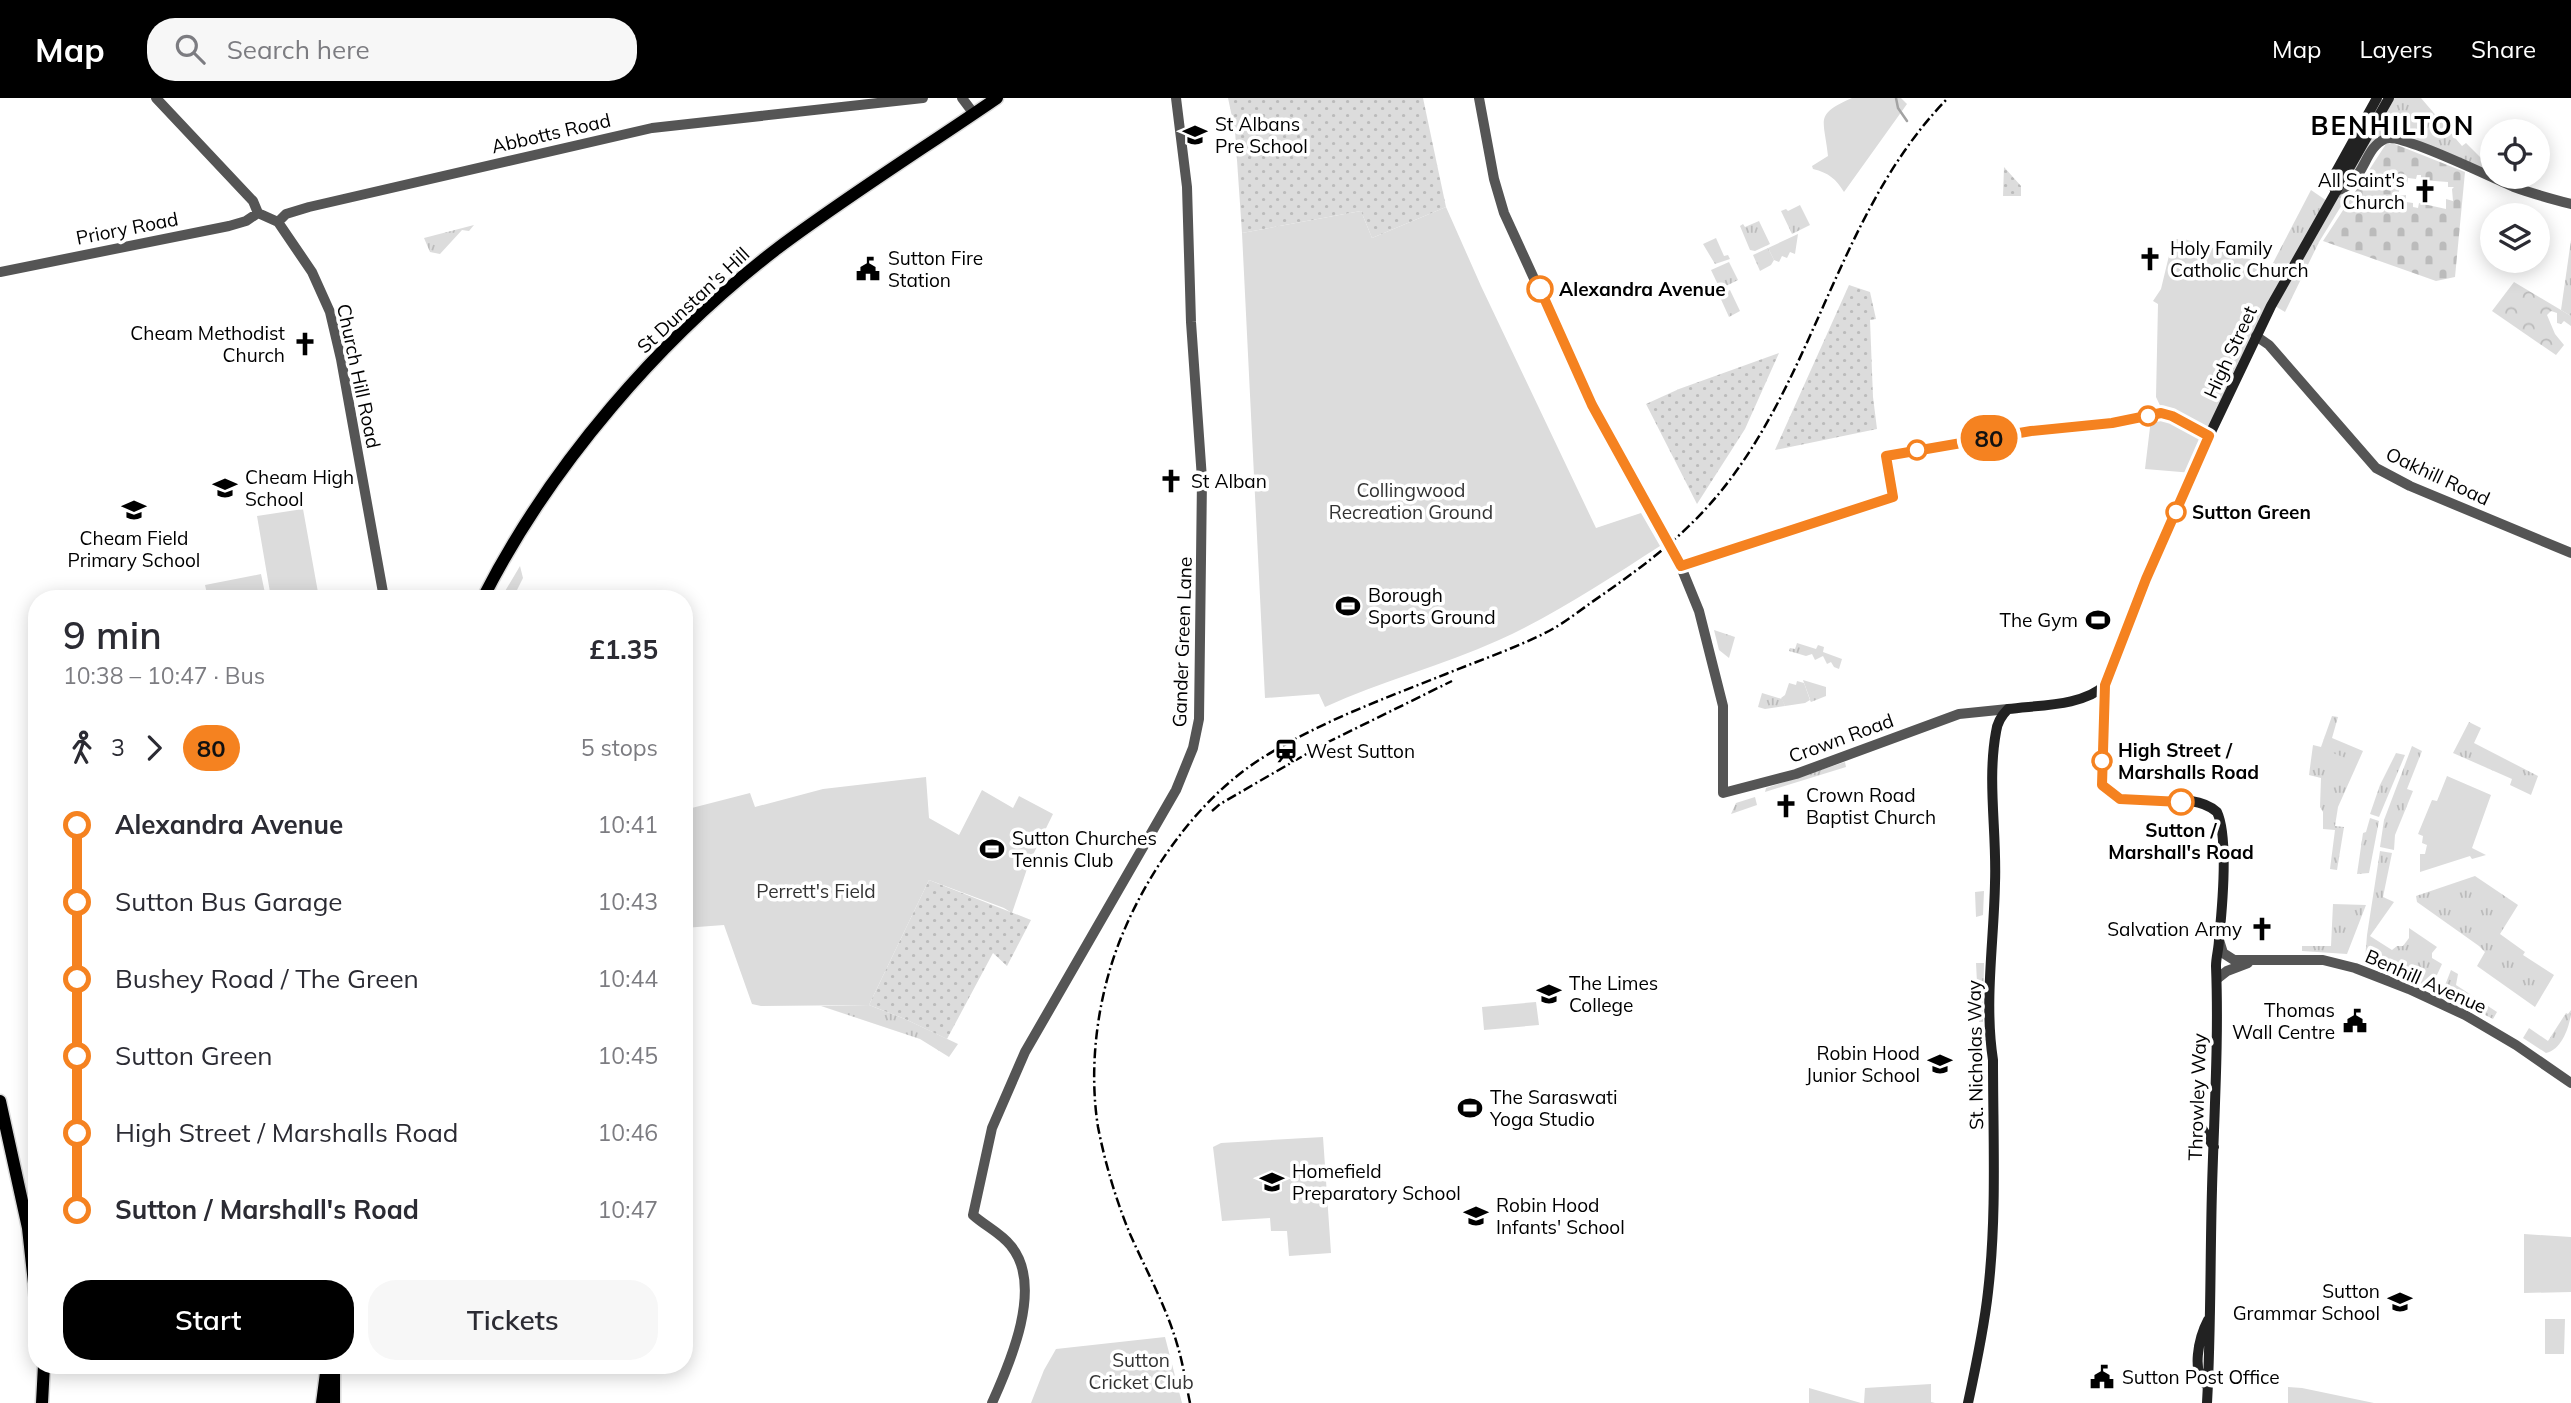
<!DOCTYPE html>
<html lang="en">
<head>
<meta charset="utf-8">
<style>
  :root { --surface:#fff; --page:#f7f7f7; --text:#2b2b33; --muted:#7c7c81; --accent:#000 }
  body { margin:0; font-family:Mulish,sans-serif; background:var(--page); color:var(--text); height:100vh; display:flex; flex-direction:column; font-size:26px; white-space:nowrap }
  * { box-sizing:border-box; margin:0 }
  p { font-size:23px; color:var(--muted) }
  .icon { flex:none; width:38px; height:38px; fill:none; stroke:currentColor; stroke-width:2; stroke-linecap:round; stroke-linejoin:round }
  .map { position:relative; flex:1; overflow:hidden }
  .sheet { position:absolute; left:28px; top:492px; width:665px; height:784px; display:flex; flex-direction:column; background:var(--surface); border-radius:28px; box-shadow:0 4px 18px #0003 }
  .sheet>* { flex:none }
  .badge { padding:0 14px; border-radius:23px; font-size:24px; line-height:46px }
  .tools { position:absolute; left:2480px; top:21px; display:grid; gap:14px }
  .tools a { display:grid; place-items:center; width:70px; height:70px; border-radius:50%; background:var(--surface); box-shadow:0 4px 18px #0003; font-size:35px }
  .map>.badge { position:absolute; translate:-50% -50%; box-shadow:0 0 0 4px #fff }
  .legs { display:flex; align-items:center; gap:10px; height:77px; padding:0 35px; font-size:23px }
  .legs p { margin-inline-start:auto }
  .head { display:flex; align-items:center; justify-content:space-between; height:119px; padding:0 35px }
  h1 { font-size:38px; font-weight:600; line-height:52px }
  .primary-button { display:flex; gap:14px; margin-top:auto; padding:14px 35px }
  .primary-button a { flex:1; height:80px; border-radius:28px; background:var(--accent); color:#fff; font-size:28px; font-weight:600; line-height:80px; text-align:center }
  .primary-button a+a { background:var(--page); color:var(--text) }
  ul { padding:0 35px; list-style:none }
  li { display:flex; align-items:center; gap:24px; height:77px; font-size:26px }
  li i { display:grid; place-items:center; width:10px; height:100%; margin:0 9px; background:currentColor }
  li i::after { content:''; width:18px; height:18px; margin:-9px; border:5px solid; border-radius:50%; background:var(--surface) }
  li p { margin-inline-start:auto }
  li:first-child i { background:linear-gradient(#0000 50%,currentColor 0) }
  li:last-child i { background:linear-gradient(currentColor 50%,#0000 0) }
  header { display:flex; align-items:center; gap:42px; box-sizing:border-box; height:98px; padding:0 35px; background:var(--accent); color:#fff }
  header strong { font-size:33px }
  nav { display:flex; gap:38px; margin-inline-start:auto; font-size:24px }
  .search { width:490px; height:63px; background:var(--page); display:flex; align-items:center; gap:18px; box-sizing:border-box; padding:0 24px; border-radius:28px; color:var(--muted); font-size:26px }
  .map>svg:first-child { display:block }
  .grass { fill:url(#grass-tufts) }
  .forest { fill:url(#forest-crowns) }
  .cemetery { fill:url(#cemetery-stones); fill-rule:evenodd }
  .park { fill:#dcdcdc }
  .garden { fill:url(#garden-dots) }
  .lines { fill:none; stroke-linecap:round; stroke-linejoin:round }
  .stream { stroke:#a3a3a3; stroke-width:2.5 }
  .primary-casing { stroke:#dbdbdb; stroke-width:15 }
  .trunk-casing { stroke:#dbdbdb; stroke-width:15 }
  .tertiary { stroke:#555; stroke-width:10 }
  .secondary { stroke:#222; stroke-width:10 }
  .primary { stroke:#000; stroke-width:12 }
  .trunk { stroke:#000; stroke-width:12 }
  .rail { stroke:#000; stroke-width:2.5; stroke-dasharray:10 3.5 2 3.5; stroke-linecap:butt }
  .line-1-casing { stroke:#fff; stroke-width:16 }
  .line-1 { stroke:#f58220; stroke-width:10 }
  .stop-1-dot { fill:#fff; stroke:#f58220; stroke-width:3.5 }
  .labels { text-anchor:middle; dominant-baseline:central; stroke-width:7; stroke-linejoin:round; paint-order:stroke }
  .poi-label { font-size:19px; fill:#000; stroke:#fff; text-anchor:start }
  .street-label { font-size:19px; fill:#000; stroke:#fff }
  .stop-label { font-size:19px; font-weight:bold; fill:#000; stroke:#fff; text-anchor:start }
  .park-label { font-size:19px; fill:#333; stroke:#fff }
  .district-label { font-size:26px; font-weight:bold; letter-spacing:2px; fill:#000; stroke:#fff }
</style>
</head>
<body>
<header>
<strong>Map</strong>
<div class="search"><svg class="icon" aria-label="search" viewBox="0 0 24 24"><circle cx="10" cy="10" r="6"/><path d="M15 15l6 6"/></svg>Search here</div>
<nav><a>Map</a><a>Layers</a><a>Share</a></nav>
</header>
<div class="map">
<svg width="2571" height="1305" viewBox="0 0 2571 1305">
  <defs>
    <pattern id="grass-tufts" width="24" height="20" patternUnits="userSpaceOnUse" patternTransform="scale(1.75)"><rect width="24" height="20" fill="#dcdcdc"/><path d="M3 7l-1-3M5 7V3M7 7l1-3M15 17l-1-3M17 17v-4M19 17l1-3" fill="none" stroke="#bbb"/></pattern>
    <pattern id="forest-crowns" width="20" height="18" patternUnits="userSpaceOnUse" patternTransform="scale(1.75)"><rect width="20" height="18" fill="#dcdcdc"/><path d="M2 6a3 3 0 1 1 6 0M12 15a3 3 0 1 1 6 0" fill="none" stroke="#bbb"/></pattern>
    <pattern id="cemetery-stones" width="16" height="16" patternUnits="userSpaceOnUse" patternTransform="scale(1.75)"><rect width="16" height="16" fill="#dcdcdc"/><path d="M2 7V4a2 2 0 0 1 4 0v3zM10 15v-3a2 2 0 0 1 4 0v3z" fill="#bbb"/></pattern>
    <pattern id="garden-dots" width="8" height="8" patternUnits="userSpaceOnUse" patternTransform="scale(1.75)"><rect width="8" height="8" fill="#dcdcdc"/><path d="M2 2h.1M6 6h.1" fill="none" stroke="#bbb" stroke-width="1.8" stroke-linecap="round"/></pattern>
  </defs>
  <rect width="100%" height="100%" fill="#fff"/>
  <!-- grass -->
  <path class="grass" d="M2391,0H2421L2462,48L2466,45L2492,71V78L2385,39L2349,86L2351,68Z
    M2348,91V97L2319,144L2285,214L2275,208L2336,95Z
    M2311,92L2327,103L2290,171L2273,165Z
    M1800,107L1810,127L1792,136L1781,113L1786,111L1788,113Z
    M1759,123L1770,146L1755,153L1750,152L1740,128L1743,126L1745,129Z
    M474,127L469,133L462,132L440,156L430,154L424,140Z
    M1716,140L1724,158L1728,157L1730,161L1715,166L1703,146Z
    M2571,142V218L2561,212Z
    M1768,150L1774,162L1771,167L1760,173L1753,157Z
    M1729,164L1738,182L1720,191L1711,172Z
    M1730,192L1740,213L1729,219L1719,197Z
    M520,468L523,480L513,500H501Z
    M1714,532L1735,539L1729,560L1719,552Z
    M1797,545L1816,551L1818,547L1824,549L1823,554L1842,561L1839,571L1834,569L1831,564L1827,566L1823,558L1815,562L1812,556L1806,558L1789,553L1790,550L1795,551Z
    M1803,582L1826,589V598L1811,604Z
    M1762,595L1782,601L1785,608L1765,611L1758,609Z
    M2332,618L2338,619L2332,640L2363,653L2338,709L2335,728L2344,729L2337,772L2330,771L2335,732L2323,731V714L2320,709L2321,680L2309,677L2313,647L2321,649Z
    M2469,624L2481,630L2474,645L2538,678L2531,697L2510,687L2512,681L2453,655Z
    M2412,648L2422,653L2407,691L2413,693L2395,737L2394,752L2380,749L2384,722Z
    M2396,655L2405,657L2379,719L2370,716L2380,687Z
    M1845,664L1846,669L1765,694L1766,690Z
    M1755,699L1757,707L1731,716L1736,705Z
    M2370,720L2379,723L2369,775L2357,776L2363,735L2366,734Z
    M2380,753L2392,755L2383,799L2394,804L2370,838L2392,852L2397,848H2403L2409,840V830L2437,849L2432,855V860L2442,866L2431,890L2365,862L2367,837Z
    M2475,778L2518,807L2500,836L2525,854L2523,857L2554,877L2535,909L2477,868L2485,854L2479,848L2417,804L2416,798Z
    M2333,806L2366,807L2347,856L2302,853V848H2331Z
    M1976,865H1984L1983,924H1979Z
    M2451,872L2458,876L2456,887L2497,914L2493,921L2442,895Z
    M869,907L905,921L958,946L949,959L920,941L821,908Z
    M2571,912C2571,926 2562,952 2546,955L2523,940L2529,930L2548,943L2566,915L2568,916Z"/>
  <!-- forest -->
  <path class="forest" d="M2514,184L2571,218V228L2564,223L2561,226L2557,225V215L2551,213L2547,217L2555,236L2564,247L2556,257L2492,213Z"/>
  <!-- cemetery -->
  <path class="cemetery" d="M2392,45L2465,74L2455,179L2436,183L2323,143L2386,46ZM2417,77H2421V82L2448,84V89H2454L2452,91L2453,103L2446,101V111L2419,105L2418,110L2413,109V105L2406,104V97L2398,98L2400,88L2398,85L2407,87L2408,80L2416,81Z"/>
  <!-- park -->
  <path class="park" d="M1852,0H1901L1907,6L1844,94C1836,81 1829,75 1813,71L1812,68L1828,58C1824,20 1814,17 1852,0Z
    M1446,109L1481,188L1596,430L1641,415L1660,448C1607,482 1556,516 1499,542C1442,568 1381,583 1325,609L1319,596L1265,600L1242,135L1361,113L1372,140Z
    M1798,136L1795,156L1790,154L1787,160L1782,158L1779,164L1774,162L1768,150Z
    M2173,141H2184L2288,173L2193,375L2145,371L2151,321L2162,320L2164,316L2156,299L2158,206L2153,203L2161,191Z
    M303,411L319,500H271L257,418Z
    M261,476L266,500H208L205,487Z
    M1797,583L1804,585L1810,602L1805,605L1785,608L1781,600L1785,597L1789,585L1796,587Z
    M2333,655L2353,663L2347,677L2327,669Z
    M2447,678L2491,697L2472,750L2486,757L2472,761L2470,758L2420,774V756H2425L2427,747L2422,745L2423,738L2418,736L2432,702L2437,703Z
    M926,679L929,720L959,737L982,692L1013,710L1019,698L1053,716L1029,765L1012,815L1004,810L929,782L869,907L761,908L752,906L724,827L684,830V712L750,695L755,709L823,691Z
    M1984,793L1983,817L1976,819L1975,794Z
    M1536,904L1539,927L1484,932L1482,909Z
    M1323,1039L1331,1155L1289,1158L1287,1133H1271L1270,1120L1222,1123L1213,1049L1221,1045Z
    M2524,1136L2571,1139V1194L2524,1195Z
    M2545,1221H2565L2564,1256H2545Z
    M1165,1239L1182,1305H1031L1044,1272L1056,1251Z
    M1931,1286V1304L1935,1305H1864L1865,1290Z
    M2288,1289L2302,1290L2374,1305H2288Z
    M1809,1290L1861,1305H1809Z"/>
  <!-- garden -->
  <path class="garden" d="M1228,0H1423L1446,109L1372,140L1361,113L1242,135L1235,33Z
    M2004,69L2021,88V98H2003Z
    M1849,187L1870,194L1876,221L1870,222L1873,299L1877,331L1775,352Z
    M1779,255L1745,331L1697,406L1646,306L1679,291Z
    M929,782L1031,822L1007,868L993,855L947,941L905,921L869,907Z"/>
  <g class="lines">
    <!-- stream -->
    <path class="stream" d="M1896,0L1898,10L1907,23"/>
    <!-- primary casing -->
    <g class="primary-casing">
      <path id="primary" d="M0,1003L28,1130L37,1213
        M42,1305L44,1267"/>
    </g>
    <!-- trunk casing -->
    <g class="trunk-casing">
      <path id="trunk" d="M483,500C550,368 660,240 778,150C849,97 924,50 997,0
        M334,1267V1305
        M322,1305L327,1267"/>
    </g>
    <!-- tertiary -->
    <path class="tertiary" d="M156,0L253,103L258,115L278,124L312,174L330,214L341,261L384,500
      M962,0L974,16
      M1479,0L1494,81L1504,115L1592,307L1681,469L1699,513L1723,608V695L1796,676L1959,616L2008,611
      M2335,93C2366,86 2362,51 2385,41C2400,34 2494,81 2514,89C2533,96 2552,101 2571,106
      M278,124L286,116L309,109L652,30L923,0
      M0,174L229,128L246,123L258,115
      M2256,238L2269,247L2376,370L2410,388L2571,455
      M2219,842L2223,855L2234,862H2323L2355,870L2409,891L2465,917L2516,947L2571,985
      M2218,880L2227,873L2248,865
      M992,1305C1010,1265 1044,1188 1011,1148C1001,1135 985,1128 973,1117L992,1030L1025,954L1176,692L1193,650L1199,621L1202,381L1191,224L1187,89L1176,0"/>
    <!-- secondary -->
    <path class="secondary" d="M2334,90L2333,83L2336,74L2377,0
      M2201,1029L2214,1049
      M2208,1222C2199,1239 2190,1276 2208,1288
      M1968,1305C1976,1268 1984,1231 1988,1194C1997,1117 1993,1039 1993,962C1984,904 1994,843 1995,785C1997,735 1987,683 1996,634C1997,625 2002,617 2008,611C2038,607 2084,608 2105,587
      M2207,1305C2211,1234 2210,1163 2212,1091C2214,1017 2219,942 2216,868C2216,859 2219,850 2219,841C2222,812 2229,740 2217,714C2186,687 2130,719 2102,687L2105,587L2146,481L2209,338L2271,208L2389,0"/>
    <!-- primary -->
    <use href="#primary" class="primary"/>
    <!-- trunk -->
    <use href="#trunk" class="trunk"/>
    <!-- rail -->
    <path class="rail" d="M1212,713L1220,706L1322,647L1452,583
      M1190,1305C1186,1286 1183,1265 1177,1246C1166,1208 1146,1172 1130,1136C1116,1102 1105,1065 1098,1029C1088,966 1098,894 1123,835C1150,770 1199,701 1259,662C1317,625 1383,601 1446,576C1480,562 1516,550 1549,533C1564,525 1578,514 1592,504C1628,479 1662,455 1693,424C1813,306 1830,120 1948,0"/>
  </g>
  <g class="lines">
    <!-- line-1 casing -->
    <g class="line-1-casing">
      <path id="line-1" d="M1540,191L1592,307L1681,468L1893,399L1886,358L2031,333L2112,325L2161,315L2172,318L2209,338L2146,481L2105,587L2102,687L2120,701L2181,704"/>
    </g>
    <!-- line-1 -->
    <use href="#line-1" class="line-1"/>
  </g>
  <!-- icons -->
  <defs>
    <g id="school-bare" transform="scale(1.89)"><path d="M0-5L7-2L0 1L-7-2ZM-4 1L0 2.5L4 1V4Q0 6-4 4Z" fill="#000" stroke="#fff" stroke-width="2.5" paint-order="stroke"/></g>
    <g id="church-bare" transform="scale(1.89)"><path d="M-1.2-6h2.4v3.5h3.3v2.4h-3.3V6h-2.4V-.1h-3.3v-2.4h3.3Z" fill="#000" stroke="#fff" stroke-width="2.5" paint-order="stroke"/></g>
    <g id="civic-bare" transform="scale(1.89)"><path d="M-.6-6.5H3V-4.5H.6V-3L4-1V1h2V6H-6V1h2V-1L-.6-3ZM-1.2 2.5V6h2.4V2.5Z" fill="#000" stroke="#fff" stroke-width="2.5" paint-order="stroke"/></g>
    <g id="stadium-bare" transform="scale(1.89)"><path d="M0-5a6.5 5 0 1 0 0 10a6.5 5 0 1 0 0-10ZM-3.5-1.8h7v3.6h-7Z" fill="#000" stroke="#fff" stroke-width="2.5" paint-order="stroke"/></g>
    <g id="station-bare" transform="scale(1.89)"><path d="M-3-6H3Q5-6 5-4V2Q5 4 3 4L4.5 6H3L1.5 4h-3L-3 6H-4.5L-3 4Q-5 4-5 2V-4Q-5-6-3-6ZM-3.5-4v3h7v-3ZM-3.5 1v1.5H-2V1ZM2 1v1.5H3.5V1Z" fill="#000" stroke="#fff" stroke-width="2.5" paint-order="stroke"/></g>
  </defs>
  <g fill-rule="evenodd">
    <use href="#school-bare" x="1195" y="37"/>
    <use href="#church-bare" x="2425" y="93"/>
    <use href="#church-bare" x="2150" y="161"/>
    <use href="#civic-bare" x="868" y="171"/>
    <use href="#church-bare" x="305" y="246"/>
    <use href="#church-bare" x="1171" y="383"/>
    <use href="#school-bare" x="225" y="390"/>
    <use href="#school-bare" x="134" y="412"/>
    <use href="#stadium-bare" x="1348" y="508"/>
    <use href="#stadium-bare" x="2098" y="522"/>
    <use href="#station-bare" x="1286" y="653"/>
    <use href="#church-bare" x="1786" y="708"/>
    <use href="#stadium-bare" x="992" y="751"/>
    <use href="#church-bare" x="2262" y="831"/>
    <use href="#school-bare" x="1549" y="896"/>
    <use href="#civic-bare" x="2355" y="923"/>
    <use href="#school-bare" x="1940" y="966"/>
    <use href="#stadium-bare" x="1470" y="1010"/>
    <use href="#school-bare" x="1272" y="1084"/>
    <use href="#school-bare" x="1476" y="1118"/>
    <use href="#school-bare" x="2400" y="1204"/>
    <use href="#civic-bare" x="2102" y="1279"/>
  </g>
  <!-- markers -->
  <g class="stop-1-dot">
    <circle cx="1540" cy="191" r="12"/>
    <circle cx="2148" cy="318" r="9"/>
    <circle cx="1917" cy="352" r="9"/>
    <circle cx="2176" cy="414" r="9"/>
    <circle cx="2102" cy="663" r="9"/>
    <circle cx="2181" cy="704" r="12"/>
  </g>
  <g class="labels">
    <!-- poi labels -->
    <g class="poi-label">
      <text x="1215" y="26">St Albans<tspan x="1215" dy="22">Pre School</tspan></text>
      <text x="2405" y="82" text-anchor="end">All Saint's<tspan x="2405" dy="22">Church</tspan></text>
      <text x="2170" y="150">Holy Family<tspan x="2170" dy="22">Catholic Church</tspan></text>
      <text x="888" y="160">Sutton Fire<tspan x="888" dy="22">Station</tspan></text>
      <text x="285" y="235" text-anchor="end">Cheam Methodist<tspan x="285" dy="22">Church</tspan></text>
      <text x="245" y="379">Cheam High<tspan x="245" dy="22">School</tspan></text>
      <text x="1191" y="383">St Alban</text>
      <text x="134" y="440" text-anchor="middle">Cheam Field<tspan x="134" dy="22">Primary School</tspan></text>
      <text x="1368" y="497">Borough<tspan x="1368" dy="22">Sports Ground</tspan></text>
      <text x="2078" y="522" text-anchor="end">The Gym</text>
      <text x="1306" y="653">West Sutton</text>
      <text x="1806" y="697">Crown Road<tspan x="1806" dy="22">Baptist Church</tspan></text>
      <text x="1012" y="740">Sutton Churches<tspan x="1012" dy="22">Tennis Club</tspan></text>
      <text x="2242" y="831" text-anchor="end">Salvation Army</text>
      <text x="1569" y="885">The Limes<tspan x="1569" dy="22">College</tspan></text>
      <text x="2335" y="912" text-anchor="end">Thomas<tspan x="2335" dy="22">Wall Centre</tspan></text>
      <text x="1920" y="955" text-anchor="end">Robin Hood<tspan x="1920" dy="22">Junior School</tspan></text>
      <text x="1490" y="999">The Saraswati<tspan x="1490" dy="22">Yoga Studio</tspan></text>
      <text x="1292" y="1073">Homefield<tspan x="1292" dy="22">Preparatory School</tspan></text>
      <text x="1496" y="1107">Robin Hood<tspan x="1496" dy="22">Infants' School</tspan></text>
      <text x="2380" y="1193" text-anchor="end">Sutton<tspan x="2380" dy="22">Grammar School</tspan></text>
      <text x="2122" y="1279">Sutton Post Office</text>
    </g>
    <!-- street labels -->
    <g class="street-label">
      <text transform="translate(551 35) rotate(-13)">Abbotts Road</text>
      <text transform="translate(127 130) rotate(-11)">Priory Road</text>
      <text transform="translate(693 202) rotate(-43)">St Dunstan's Hill</text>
      <text transform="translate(2230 254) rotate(-65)">High Street</text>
      <text transform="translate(359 278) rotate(78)">Church Hill Road</text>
      <text transform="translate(2438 378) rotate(25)">Oakhill Road</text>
      <text transform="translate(1182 544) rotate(-88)">Gander Green Lane</text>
      <text transform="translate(1841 640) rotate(-20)">Crown Road</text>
      <text transform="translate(2426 883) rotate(24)">Benhill Avenue</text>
      <text transform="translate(1975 957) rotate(-91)">St. Nicholas Way</text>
      <text transform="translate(2197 999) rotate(-88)">Throwley Way</text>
    </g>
    <!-- stop labels -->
    <g class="stop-label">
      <text x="1559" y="191">Alexandra Avenue</text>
      <text x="2192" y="414">Sutton Green</text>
      <text x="2118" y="652">High Street /<tspan x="2118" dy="22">Marshalls Road</tspan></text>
      <text x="2181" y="732" text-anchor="middle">Sutton /<tspan x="2181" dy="22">Marshall's Road</tspan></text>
    </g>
    <!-- park labels -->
    <g class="park-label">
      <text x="1411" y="392">Collingwood<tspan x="1411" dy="22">Recreation Ground</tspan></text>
      <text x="816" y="793">Perrett's Field</text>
      <text x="1141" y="1262">Sutton<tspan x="1141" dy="22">Cricket Club</tspan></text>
    </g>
    <!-- district labels -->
    <g class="district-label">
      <text x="2393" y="27">BENHILTON</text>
    </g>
  </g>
</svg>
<div class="tools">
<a><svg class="icon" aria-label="locate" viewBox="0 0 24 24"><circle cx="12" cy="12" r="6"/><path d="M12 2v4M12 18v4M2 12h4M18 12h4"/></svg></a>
<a><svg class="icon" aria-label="layers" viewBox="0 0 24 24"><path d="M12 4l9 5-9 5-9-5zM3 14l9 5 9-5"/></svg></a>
</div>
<b class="badge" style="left:1989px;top:340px;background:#f58220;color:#111">80</b>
<section class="sheet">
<div class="head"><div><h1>9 min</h1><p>10:38 – 10:47 · Bus</p></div><b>£1.35</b></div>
<div class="legs"><svg class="icon" aria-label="walk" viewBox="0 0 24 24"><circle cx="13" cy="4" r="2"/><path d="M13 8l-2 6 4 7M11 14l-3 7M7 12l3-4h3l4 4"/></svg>3<svg class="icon" aria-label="forward" viewBox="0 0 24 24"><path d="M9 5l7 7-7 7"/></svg><b class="badge" style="background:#f58220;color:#111">80</b><p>5 stops</p></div>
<ul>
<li><i style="color:#f58220"></i><b>Alexandra Avenue</b><p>10:41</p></li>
<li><i style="color:#f58220"></i><span>Sutton Bus Garage</span><p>10:43</p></li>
<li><i style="color:#f58220"></i><span>Bushey Road / The Green</span><p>10:44</p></li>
<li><i style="color:#f58220"></i><span>Sutton Green</span><p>10:45</p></li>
<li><i style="color:#f58220"></i><span>High Street / Marshalls Road</span><p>10:46</p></li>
<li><i style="color:#f58220"></i><b>Sutton / Marshall's Road</b><p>10:47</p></li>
</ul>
<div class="primary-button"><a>Start</a><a>Tickets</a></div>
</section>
</div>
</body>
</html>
